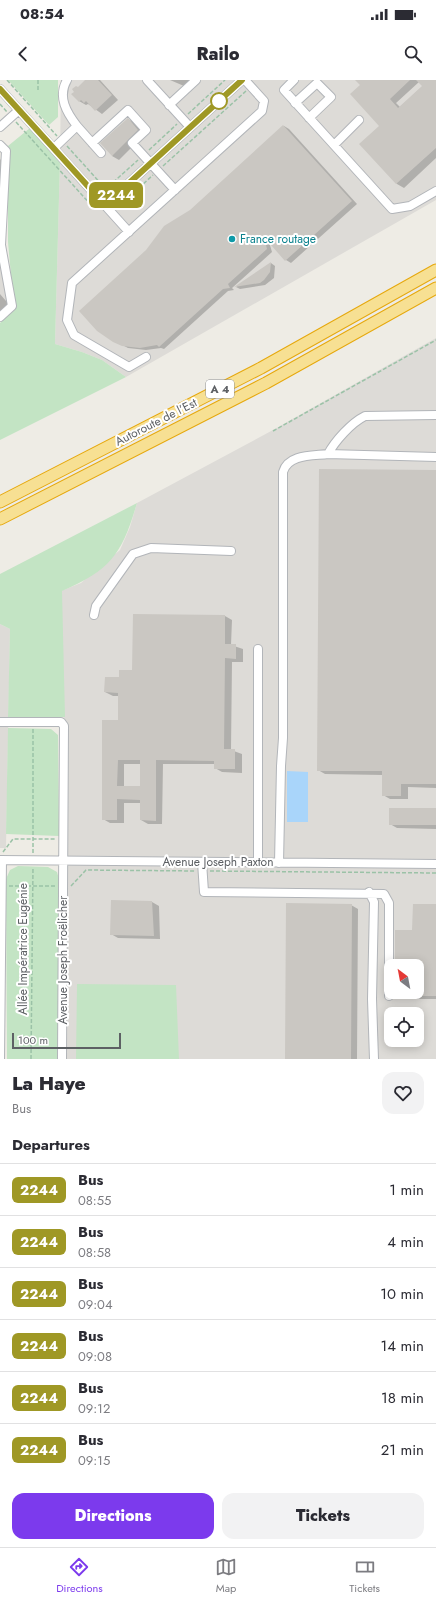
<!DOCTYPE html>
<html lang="en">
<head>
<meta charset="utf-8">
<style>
  :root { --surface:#fff; --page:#f2f2f3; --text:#2b2b33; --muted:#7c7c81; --line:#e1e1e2; --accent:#7c3aed }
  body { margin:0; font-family:Jost,sans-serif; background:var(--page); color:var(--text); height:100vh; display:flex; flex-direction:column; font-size:15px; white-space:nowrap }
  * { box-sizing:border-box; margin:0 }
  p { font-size:13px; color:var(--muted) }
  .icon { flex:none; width:22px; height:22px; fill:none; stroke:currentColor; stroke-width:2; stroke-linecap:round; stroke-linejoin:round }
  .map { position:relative; height:979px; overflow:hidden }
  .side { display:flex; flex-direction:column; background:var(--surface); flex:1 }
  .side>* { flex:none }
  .badge { padding:0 8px; border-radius:6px; font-size:14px; line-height:26px }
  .needle { width:26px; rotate:328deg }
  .controls { position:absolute; left:384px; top:879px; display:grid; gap:8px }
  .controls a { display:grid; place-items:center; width:40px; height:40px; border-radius:8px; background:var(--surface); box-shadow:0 2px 10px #0003; font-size:20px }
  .scale { position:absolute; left:12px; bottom:10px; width:109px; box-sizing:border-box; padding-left:4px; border:2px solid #5d6064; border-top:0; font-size:11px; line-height:14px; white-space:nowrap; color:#5d6064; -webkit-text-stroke:3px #fff; paint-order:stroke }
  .map>.badge { position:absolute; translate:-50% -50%; box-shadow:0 0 0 2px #fff }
  h2 { padding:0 12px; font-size:15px; line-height:36px }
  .round { display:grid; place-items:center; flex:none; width:42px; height:42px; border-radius:12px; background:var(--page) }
  .head { display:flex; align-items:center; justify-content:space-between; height:68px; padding:0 12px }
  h1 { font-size:19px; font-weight:800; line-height:30px }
  .button { display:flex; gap:8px; margin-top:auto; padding:8px 12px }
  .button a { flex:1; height:46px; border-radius:12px; background:var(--accent); color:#fff; font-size:16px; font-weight:800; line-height:46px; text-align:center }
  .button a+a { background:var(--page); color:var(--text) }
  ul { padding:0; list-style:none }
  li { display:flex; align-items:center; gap:12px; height:52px; padding:0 12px; border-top:1px solid var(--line) }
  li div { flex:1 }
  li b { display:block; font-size:15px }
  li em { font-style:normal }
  li .badge { min-width:44px; font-weight:700; text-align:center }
  .status { display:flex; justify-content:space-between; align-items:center; height:28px; padding:0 20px; background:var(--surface); direction:ltr }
  .status svg { height:11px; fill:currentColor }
  header { display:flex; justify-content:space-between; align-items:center; height:52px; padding:0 12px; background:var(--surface); font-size:18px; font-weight:800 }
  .tabs { display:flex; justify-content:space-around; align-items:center; height:56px; border-top:1px solid var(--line); background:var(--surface); font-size:11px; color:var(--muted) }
  .tabs a { display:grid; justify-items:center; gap:2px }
  .tabs .active { color:var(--accent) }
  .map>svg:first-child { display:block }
  .industrial { fill:#dddbd7; fill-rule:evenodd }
  .green { fill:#c3e4c4 }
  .water { fill:#a9d5fa }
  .shadow { fill:#0003; fill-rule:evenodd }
  .building { fill:#cac7c2; fill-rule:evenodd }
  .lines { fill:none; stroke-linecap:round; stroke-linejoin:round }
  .minor-casing { stroke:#b2b5b9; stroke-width:10 }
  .highway-casing { stroke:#e6a80d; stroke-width:13 }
  .path { stroke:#9bc2a7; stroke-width:1.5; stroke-dasharray:4 2; stroke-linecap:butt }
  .minor { stroke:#fff; stroke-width:8 }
  .highway { stroke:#f7e093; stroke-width:11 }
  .line-casing { stroke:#fff; stroke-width:9 }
  .line { stroke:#9f9825; stroke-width:6 }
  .stop-dot { fill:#fff; stroke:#9f9825; stroke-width:2 }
  .culture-dot { fill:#0f9aa8; stroke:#fff; stroke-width:1.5 }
  .labels { text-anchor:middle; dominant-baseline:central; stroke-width:4; stroke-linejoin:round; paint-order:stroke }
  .shield { fill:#fff; stroke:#8e9092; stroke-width:1 }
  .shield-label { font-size:11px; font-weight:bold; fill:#5d6064 }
  .culture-label { font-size:12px; fill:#0d838f; stroke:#fff; text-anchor:start }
  .street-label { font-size:12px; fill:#5d6064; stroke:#fff }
</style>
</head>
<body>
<div class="status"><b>08:54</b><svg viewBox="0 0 49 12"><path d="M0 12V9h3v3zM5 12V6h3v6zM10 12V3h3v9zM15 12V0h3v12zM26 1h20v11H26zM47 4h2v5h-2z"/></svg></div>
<header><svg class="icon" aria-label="back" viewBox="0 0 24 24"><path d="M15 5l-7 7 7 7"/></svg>Railo<svg class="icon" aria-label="search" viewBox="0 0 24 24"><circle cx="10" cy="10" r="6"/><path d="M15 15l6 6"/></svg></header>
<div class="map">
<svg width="436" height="979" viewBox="0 0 436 979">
  <rect width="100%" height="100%" fill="#eeece5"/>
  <!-- industrial -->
  <path class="industrial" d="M61,0H436V120L126,297L102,280L82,272L55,264L60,81Z
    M0,112L12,226L0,237Z
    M436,258V979H67L68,794L61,511L81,503L120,470L130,447L137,423L273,350ZM391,886H417V912H391ZM391,934H417V960H391Z
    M0,544L10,549L6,768H0Z"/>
  <!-- green -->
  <path class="green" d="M8,0H58V37L49,45Z
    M30,48L60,81L55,264L82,272L102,280L126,297L0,360V243L14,229L8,162V66Z
    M137,423C122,474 111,490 62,511L65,637H8L10,549L0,544V494Z
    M8,648L51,649L58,655L59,756L6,754Z
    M18,786L48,787L57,792L60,803L59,979H7L6,799L10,790Z
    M77,904L176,905L179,979H76Z"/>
  <!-- water -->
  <path class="water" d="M287,691L308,692V742H287Z"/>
  <!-- shadow -->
  <path class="shadow" d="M87,0H100L118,20L102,34L88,24L86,25L79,21L78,8Z
    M170,0H191L184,6Z
    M357,0H436V78L404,108L397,104L361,64L380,46L361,5ZM419,2L423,6L400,27L396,23Z
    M128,39L135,43L145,54L119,80L112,76Z
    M284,46L289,49L357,124L291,183L286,180L269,162L272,172L232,208L234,210L228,211L164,269L161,268L146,270L128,268L109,258L190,131Z
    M0,79L7,86L0,115Z
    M271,183L275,186L274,198L265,205L240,209L236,207Z
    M0,214L12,228L0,239Z
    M436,391V708L408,707V719H390L383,715V695L325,694L318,690Z
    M225,536L232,540L231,565L243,569V582H232L231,670L242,674V693L222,692L215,688V684H163L162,744H148L141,740V723H124V743H110L103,739L119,641V616H113L105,612L119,598ZM124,684H141V707H124Z
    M436,729V749L397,748L390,744Z
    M152,822L159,826L160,859L118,858L111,854Z
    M351,825L358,829L357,979H286Z
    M436,826V919H403L396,915V912H417V886H396L413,851Z"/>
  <!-- building -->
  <path class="building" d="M85,0H98L112,15L95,31L86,21L84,23L81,20L79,22L71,14L74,12L72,9L76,6L78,7Z
    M355,0H410L390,19L398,28L422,6L416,0H436V68L396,104L359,64L379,46L350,14L360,5Z
    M128,38L138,50L112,76L100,63Z
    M283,45L352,121L285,181L264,157L267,169L228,204L230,208L223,209L159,267L157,265L140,268L122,266L113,262L97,251L79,231L146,170L164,146L190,130Z
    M271,182L270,192L264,200L260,203L234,207Z
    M319,389L436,390V704H401V716H382V691H317Z
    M133,534L225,535V564H236V579L225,578L224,669H235V689H214V681L156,680V741L140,740V720L117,719V740H102V640H118V613L104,612L105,597H119V590H132ZM118,680H140V706H117Z
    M389,728H436V745H389Z
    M111,820L152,821L154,856L110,855Z
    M286,823L352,824L351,979H285Z
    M413,824H436V916H417V886H395V850H412Z"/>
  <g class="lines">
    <!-- minor casing -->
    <g class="minor-casing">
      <path id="minor" d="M147,0L190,47
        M294,0L284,10L392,129L410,126L436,111
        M0,9L129,152
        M295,23L317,3L331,17L309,38
        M169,25L196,0
        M77,46L101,73
        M0,47L19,30
        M92,63L128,30L146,50L132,63L175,110
        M0,65L6,71L1,165L12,226L0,237
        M334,65L359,40
        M54,68L77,46C67,33 57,17 67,0
        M105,125L242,0
        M146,277L129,287L74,255L67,240L72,203L262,31L264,21L245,0
        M436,335L365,336C351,343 335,361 328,374L436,377
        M94,535L96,526L133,474L151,468L231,471
        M0,642H61L64,646L62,979
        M0,780L436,784
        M202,782L204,812L384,814L389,823V916
        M258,783V569
        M279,783L281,686L283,658V392C288,374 313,376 328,374
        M369,812L374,822L372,919L374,979
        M0,979L2,780"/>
    </g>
    <!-- highway casing -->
    <g class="highway-casing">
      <path id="highway" d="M0,422L261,288L436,190
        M0,439L266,303L436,208"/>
    </g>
    <!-- path -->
    <path class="path" d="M7,0L57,56
      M38,10V0
      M0,24L7,32
      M188,34L225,0
      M16,42L92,126
      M67,66L104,107L109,106L138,80
      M149,70L177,44
      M163,86L246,11
      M117,128L153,95
      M273,351L436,260
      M3,772L13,759H56
      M33,773V649
      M210,791L436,793
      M9,806H55
      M71,806L86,790L196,791
      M31,979L33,787"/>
    <!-- minor -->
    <use href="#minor" class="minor"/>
    <!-- highway -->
    <use href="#highway" class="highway"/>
  </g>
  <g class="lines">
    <!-- line casing -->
    <g class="line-casing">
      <path id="line" d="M0,9L105,125L242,0"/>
    </g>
    <!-- line -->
    <use href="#line" class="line"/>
  </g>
  <!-- markers -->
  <circle class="stop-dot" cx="219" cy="21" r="8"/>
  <circle class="culture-dot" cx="232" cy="159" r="4"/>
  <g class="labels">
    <!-- shield labels -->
    <rect class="shield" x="206" y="300" width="28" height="18" rx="3"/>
    <g class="shield-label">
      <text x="220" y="309">A 4</text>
    </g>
    <!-- culture labels -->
    <g class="culture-label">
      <text x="240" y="159">France routage</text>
    </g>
    <!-- street labels -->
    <g class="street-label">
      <text transform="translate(156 342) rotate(-27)">Autoroute de l’Est</text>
      <text x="218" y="782">Avenue Joseph Paxton</text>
      <text transform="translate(23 869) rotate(-90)">Allée Impératrice Eugénie</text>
      <text transform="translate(63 880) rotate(-90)">Avenue Joseph Froëlicher</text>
    </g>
  </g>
</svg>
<div class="controls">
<a><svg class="needle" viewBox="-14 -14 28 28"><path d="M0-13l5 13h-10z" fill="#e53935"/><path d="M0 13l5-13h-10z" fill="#7c7c81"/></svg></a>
<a><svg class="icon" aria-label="locate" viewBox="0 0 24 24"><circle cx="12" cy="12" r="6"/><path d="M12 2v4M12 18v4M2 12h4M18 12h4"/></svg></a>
</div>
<div class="scale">100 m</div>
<b class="badge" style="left:116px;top:115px;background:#9f9825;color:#fff">2244</b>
</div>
<section class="side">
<div class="head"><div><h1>La Haye</h1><p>Bus</p></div><a class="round"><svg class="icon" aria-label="heart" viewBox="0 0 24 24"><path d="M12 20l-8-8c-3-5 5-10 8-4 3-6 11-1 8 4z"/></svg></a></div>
<h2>Departures</h2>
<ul>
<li><span class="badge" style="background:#9f9825;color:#fff">2244</span><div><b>Bus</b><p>08:55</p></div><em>1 min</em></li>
<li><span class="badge" style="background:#9f9825;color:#fff">2244</span><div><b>Bus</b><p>08:58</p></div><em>4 min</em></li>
<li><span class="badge" style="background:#9f9825;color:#fff">2244</span><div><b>Bus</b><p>09:04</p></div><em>10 min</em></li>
<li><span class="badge" style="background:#9f9825;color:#fff">2244</span><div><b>Bus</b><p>09:08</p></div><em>14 min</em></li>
<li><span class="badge" style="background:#9f9825;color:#fff">2244</span><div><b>Bus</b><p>09:12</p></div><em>18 min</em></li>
<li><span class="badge" style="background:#9f9825;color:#fff">2244</span><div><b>Bus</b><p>09:15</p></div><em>21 min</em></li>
</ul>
<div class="button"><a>Directions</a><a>Tickets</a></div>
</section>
<nav class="tabs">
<a class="active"><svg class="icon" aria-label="directions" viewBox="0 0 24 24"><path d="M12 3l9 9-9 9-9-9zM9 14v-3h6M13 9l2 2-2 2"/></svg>Directions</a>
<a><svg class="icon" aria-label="map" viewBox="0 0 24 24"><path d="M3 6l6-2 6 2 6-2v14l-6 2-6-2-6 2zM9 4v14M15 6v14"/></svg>Map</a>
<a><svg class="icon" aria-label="tickets" viewBox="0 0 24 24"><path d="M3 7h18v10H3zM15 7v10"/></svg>Tickets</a>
</nav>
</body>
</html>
